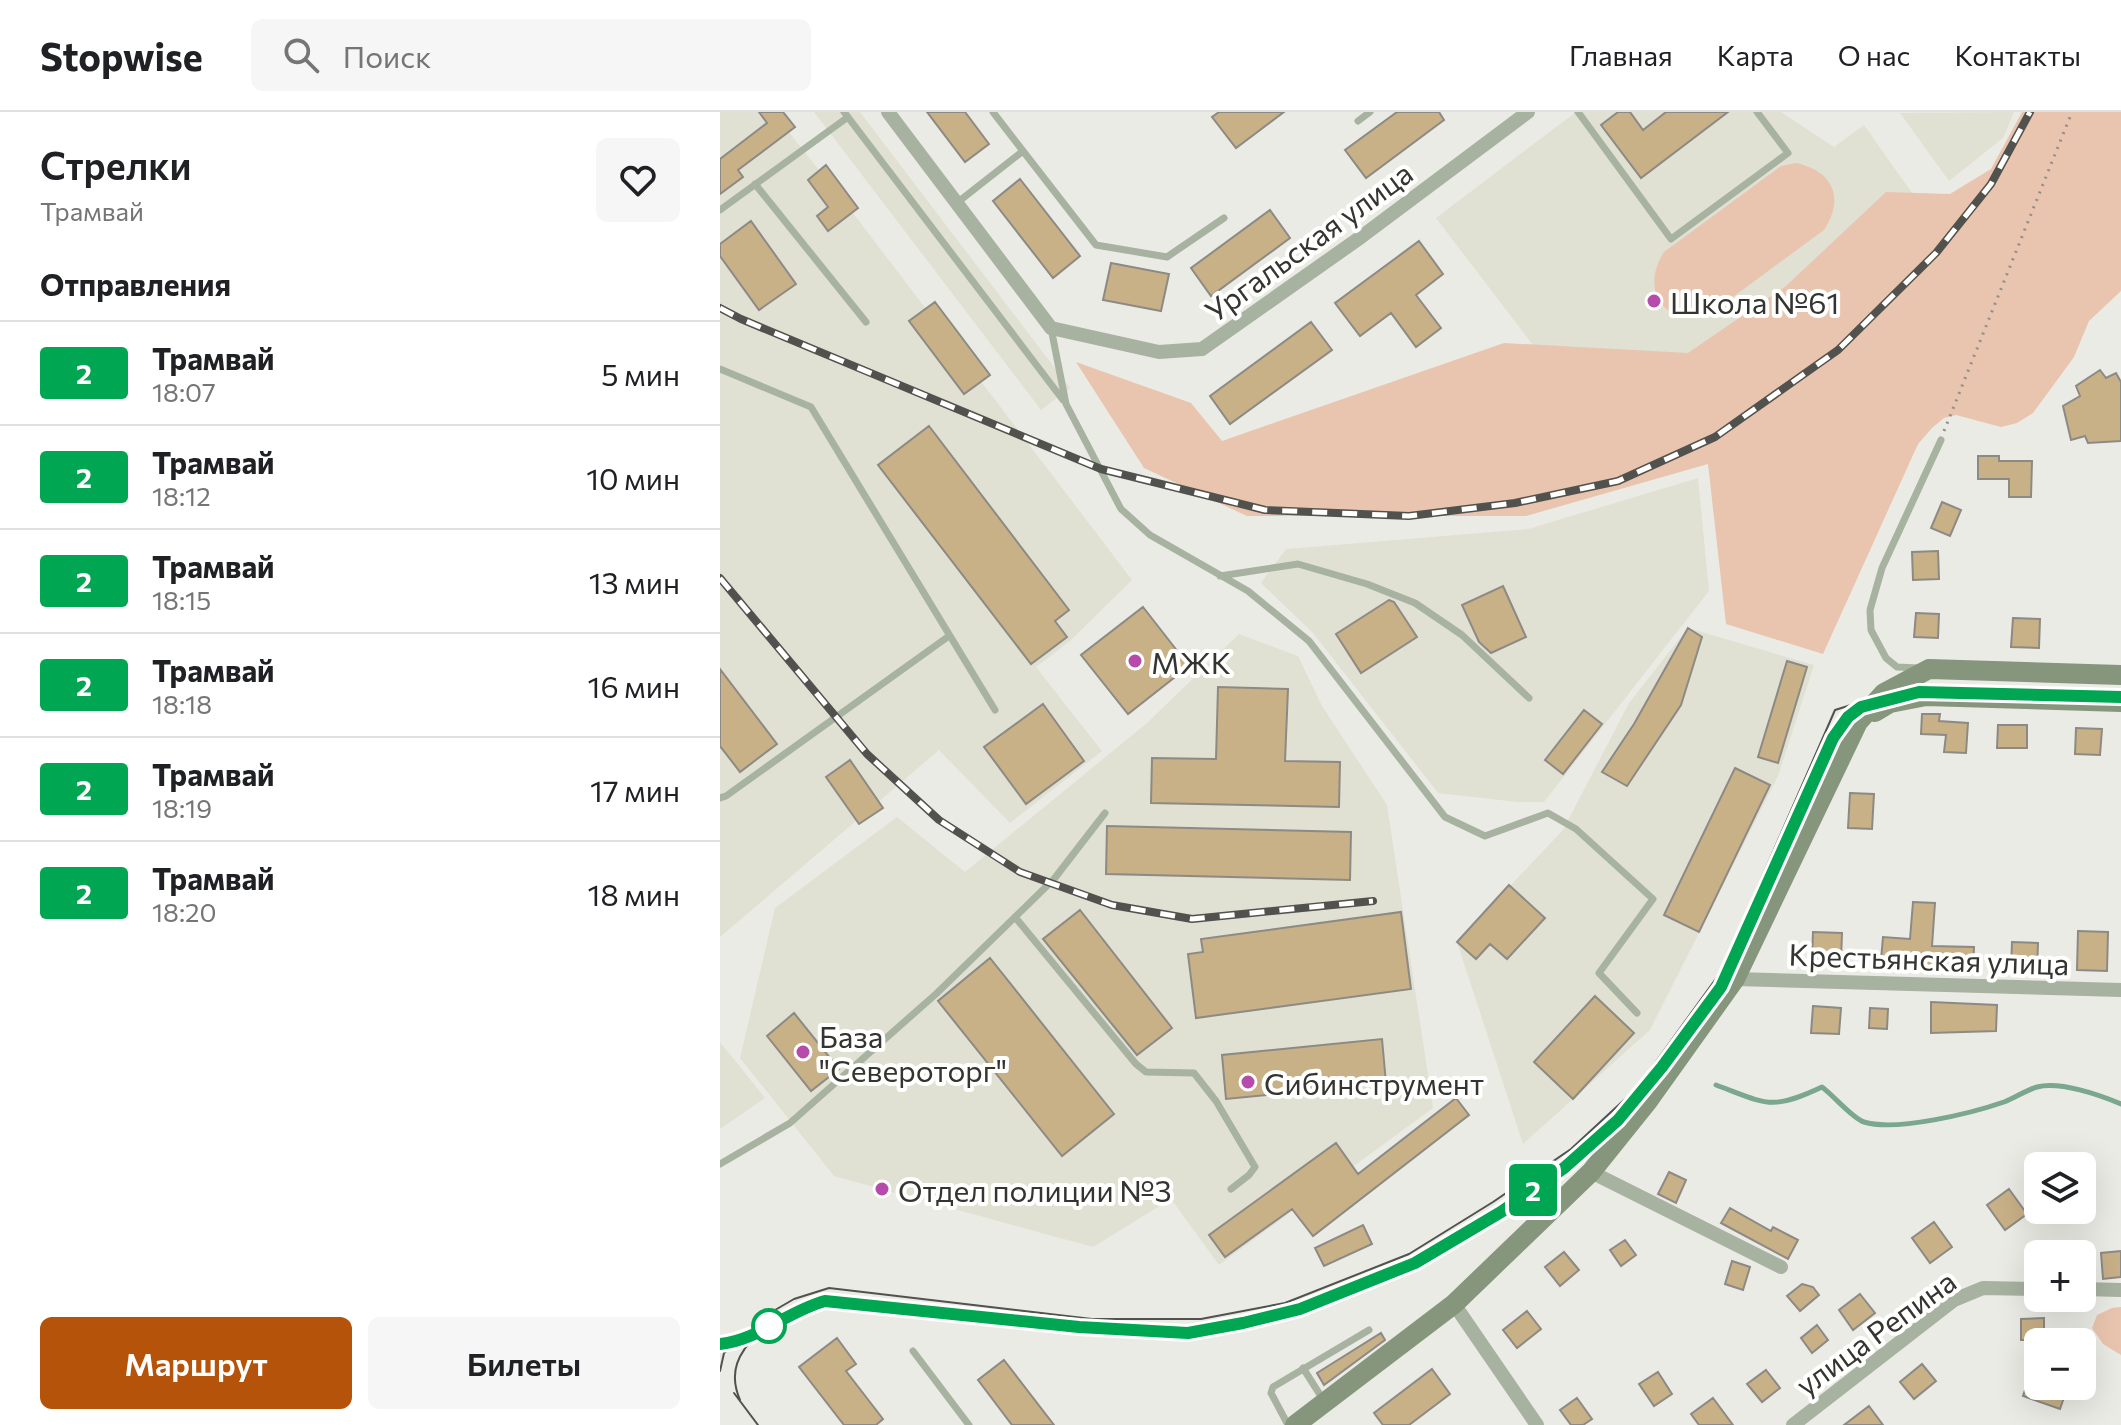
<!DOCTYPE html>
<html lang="ru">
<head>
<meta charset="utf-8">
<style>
  :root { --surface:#fff; --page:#f6f6f6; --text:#202124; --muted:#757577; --line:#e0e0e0; --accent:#b45309 }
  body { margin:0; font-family:Commissioner,sans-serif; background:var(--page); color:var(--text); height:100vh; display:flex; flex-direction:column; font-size:30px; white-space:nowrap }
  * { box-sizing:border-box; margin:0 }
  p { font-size:26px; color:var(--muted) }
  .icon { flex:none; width:44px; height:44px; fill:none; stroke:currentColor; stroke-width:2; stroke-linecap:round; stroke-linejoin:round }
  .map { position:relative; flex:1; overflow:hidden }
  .drawer { display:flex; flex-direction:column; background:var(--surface); width:720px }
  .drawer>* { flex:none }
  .badge { padding:0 16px; border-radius:6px; font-size:28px; line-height:52px }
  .buttons { position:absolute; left:1304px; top:1040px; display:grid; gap:16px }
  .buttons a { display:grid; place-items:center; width:72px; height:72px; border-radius:12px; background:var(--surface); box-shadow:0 8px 32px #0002; font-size:40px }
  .map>.badge { position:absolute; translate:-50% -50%; box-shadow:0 0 0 4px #fff }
  h2 { padding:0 40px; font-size:30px; line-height:72px }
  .round { display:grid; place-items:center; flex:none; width:84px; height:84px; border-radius:12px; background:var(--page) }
  .head { display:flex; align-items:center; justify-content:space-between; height:136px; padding:0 40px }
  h1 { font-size:38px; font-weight:600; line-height:60px }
  .action { display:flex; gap:16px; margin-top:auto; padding:16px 40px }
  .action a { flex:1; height:92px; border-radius:12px; background:var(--accent); color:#fff; font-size:32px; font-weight:600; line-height:92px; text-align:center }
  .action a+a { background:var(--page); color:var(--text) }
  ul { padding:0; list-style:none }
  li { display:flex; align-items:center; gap:24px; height:104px; padding:0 40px; border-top:2px solid var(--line) }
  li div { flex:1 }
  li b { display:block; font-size:30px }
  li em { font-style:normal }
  li .badge { min-width:88px; font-weight:700; text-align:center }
  header { display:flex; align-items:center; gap:48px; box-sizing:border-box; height:112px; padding:0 40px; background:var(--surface); border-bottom:2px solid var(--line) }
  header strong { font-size:38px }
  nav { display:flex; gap:44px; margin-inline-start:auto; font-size:28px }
  .search { width:560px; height:72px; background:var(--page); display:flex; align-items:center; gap:20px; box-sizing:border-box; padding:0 28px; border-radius:12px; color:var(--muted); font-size:30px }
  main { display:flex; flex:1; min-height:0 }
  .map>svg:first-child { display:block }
  .built { fill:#e0e0d3 }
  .green { fill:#e9c4ae }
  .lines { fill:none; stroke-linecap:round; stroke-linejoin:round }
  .stream { stroke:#7aa78e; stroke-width:5 }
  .building { fill:#c8b087; stroke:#8d8a85; stroke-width:2 }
  .path { stroke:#90908c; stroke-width:3; stroke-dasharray:2 6; stroke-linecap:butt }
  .lane { stroke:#a7b2a0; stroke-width:7 }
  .street { stroke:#a7b2a0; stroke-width:14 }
  .secondary { stroke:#86967c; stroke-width:20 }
  .tram { stroke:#51514e; stroke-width:2 }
  .rail-casing { stroke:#51514e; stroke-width:8 }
  .rail { stroke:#fffffe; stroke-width:5; stroke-dasharray:15; stroke-linecap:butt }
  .line-casing { stroke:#fff; stroke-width:18 }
  .line { stroke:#00a651; stroke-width:12 }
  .poi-dot { fill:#b74bab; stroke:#fffffe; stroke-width:3 }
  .stop-dot { fill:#fff; stroke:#00a651; stroke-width:4 }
  .labels { text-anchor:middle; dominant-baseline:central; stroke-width:8; stroke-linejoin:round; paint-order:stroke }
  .street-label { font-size:30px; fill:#343432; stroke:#fffffe }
  .poi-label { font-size:30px; fill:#343432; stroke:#fffffe; text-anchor:start }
</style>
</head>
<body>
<header>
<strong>Stopwise</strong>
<div class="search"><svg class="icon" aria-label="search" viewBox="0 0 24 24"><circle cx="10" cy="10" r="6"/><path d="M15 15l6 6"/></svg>Поиск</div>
<nav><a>Главная</a><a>Карта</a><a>О нас</a><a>Контакты</a></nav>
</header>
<main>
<section class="drawer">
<div class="head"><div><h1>Стрелки</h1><p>Трамвай</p></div><a class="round"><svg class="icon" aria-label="heart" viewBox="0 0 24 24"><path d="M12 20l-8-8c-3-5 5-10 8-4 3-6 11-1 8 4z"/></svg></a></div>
<h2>Отправления</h2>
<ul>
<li><span class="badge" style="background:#00a651;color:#fff">2</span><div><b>Трамвай</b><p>18:07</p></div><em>5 мин</em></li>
<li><span class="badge" style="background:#00a651;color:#fff">2</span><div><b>Трамвай</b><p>18:12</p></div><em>10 мин</em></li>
<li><span class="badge" style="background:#00a651;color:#fff">2</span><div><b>Трамвай</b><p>18:15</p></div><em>13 мин</em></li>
<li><span class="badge" style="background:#00a651;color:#fff">2</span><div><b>Трамвай</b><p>18:18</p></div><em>16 мин</em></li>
<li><span class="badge" style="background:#00a651;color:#fff">2</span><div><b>Трамвай</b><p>18:19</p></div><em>17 мин</em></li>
<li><span class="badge" style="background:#00a651;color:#fff">2</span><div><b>Трамвай</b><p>18:20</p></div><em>18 мин</em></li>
</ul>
<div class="action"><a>Маршрут</a><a>Билеты</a></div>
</section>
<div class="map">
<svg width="1401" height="1313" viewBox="0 0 1401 1313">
  <rect width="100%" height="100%" fill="#ebebe5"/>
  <!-- built -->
  <path class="built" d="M0,0H53L133,101L412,468L350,529L316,555L382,639L290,711L219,638L0,825Z
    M94,0H140L350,276L321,298Z
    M856,0H1061L1114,35L1144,13L1204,98L982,271L851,283L716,106Z
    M1294,0L1283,26L1229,69L1180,1Z
    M978,366L989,479L824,690H797L718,681L593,521L541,471L566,437L808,417Z
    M968,516L1094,553L1058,664L930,918L803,1032L737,830L843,718L909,591Z
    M519,522L578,544L602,594L667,693L713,996L499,1153L451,1087L373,1135L114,1064L20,946L55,796L177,705L245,760L427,611Z
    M0,930L45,986L0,1017Z"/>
  <!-- green -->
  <path class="green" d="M1302,0H1401V179L1369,209L1354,245L1313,301L1297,311L1281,315L1236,303L1224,306L1212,316L1198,332L1103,542L1006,512L988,352L806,404H527L424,356L356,250L471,291L502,329L784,231L968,241L1066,174L1166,80L1230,82L1271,57Z
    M1076,51C1113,59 1125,86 1104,118L987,204C943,213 920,178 944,140L1061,54Z
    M1401,1195V1243L1383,1232L1372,1216L1377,1203L1392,1196Z"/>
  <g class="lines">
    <!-- stream -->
    <path class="stream" d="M996,973C1047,992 1051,999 1102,975C1113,983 1133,1007 1144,1010C1176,1020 1252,1001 1284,990C1295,986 1306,978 1317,975C1340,969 1380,983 1401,992"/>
  </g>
  <!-- building -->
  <path class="building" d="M39,0H63L75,15L18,58L23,65L0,82V47L47,11Z
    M207,0H245L269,32L245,50Z
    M499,0H564L516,36L492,5Z
    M677,0H719L724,8L646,66L625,38Z
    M898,0H910L923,18L946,0H1008L921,66L881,13Z
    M106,53L138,96L108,119L97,104L108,95L88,68Z
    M300,67L360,144L333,166L273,89Z
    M550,98L570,126L491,184L471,156Z
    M31,109L76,172L39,198L0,144V132Z
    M699,129L723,162L696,183L721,216L696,235L671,201L640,224L615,191Z
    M391,151L449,162L441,199L383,188Z
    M215,190L270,263L244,282L189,209Z
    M591,210L612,238L510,312L490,284Z
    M1380,258L1386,266L1396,261L1401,270V329L1368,331L1365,324L1351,328L1343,294L1360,284L1356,274Z
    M209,314L349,498L335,509L347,525L311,552L158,353Z
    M1258,344H1279V349H1312L1311,385H1289V367H1258Z
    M1222,390L1241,398L1230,424L1211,416Z
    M1218,439L1219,467L1193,468L1192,440Z
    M783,474L806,525L771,541L759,530L742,493Z
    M669,488L674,490L697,525L641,561L616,522Z
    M423,495L469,554L408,602L361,543Z
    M1196,501L1219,502L1218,526L1194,525Z
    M1293,506L1320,507L1319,536L1291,535Z
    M968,516L982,525L961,593L907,674L882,660L914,612Z
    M1067,549L1087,555L1058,651L1038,645Z
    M0,557L57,632L20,660L0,634Z
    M498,575L568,577L565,649L620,650L619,695L431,691L432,646L496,647Z
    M323,592L364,649L306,692L264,635Z
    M864,598L882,612L843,662L825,648Z
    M1202,602H1220L1219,609L1248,611L1246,641L1224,640L1226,623L1201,622Z
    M1278,613H1307V636H1277Z
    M1356,616L1382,617L1380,643L1355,642Z
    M130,648L163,696L139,712L106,665Z
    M1015,656L1050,673L979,820L944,803Z
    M1130,681L1154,682L1152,717L1128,716Z
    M387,714L631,720L630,768L386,762Z
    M789,773L825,806L787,847L770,832L756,847L737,830Z
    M1193,790L1215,791L1212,834L1254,835L1253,856L1188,857L1189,850L1161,848L1163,825L1190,827Z
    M360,798L452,916L417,943L323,827Z
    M681,800L691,877L476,906L468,842L483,840L481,827Z
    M1358,819L1388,820L1387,859L1357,858Z
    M1093,820L1122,821L1121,848L1092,846Z
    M1292,830L1318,831L1317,858L1291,857Z
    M270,846L394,1002L342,1044L218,889Z
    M875,884L914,921L853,987L814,950Z
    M1211,890L1277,893L1276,919L1211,921Z
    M1093,894L1121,896L1119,922L1091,921Z
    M1150,896L1168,897L1167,917L1149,916Z
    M74,901L119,957L91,979L47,924Z
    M662,927L666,971L506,987L502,943Z
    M736,986L749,1003L593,1124L572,1097L505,1145L489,1123L616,1031L638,1062Z
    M949,1060L966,1068L956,1091L938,1082Z
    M1289,1077L1307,1102L1285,1118L1267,1093Z
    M1010,1096L1051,1119L1053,1115L1078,1128L1068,1147L1001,1111Z
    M1214,1110L1232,1135L1210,1151L1192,1126Z
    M643,1113L652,1132L604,1154L595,1136Z
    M905,1128L916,1143L901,1154L890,1138Z
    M1401,1139V1165L1383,1167L1381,1141Z
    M844,1140L859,1158L840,1174L825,1155Z
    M1012,1149L1030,1155L1023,1178L1005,1172Z
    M1082,1172L1093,1175L1099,1183L1080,1199L1067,1184Z
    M1140,1182L1155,1201L1133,1218L1119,1198Z
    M807,1199L821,1217L797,1236L783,1218Z
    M1324,1206V1228H1301V1207Z
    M1097,1213L1108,1228L1092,1241L1081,1226Z
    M661,1221L665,1228L604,1273L597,1261Z
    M117,1226L136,1252L126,1259L163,1307L156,1313H124L79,1255Z
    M1316,1246L1318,1274H1348L1340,1297L1303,1284Z
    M284,1248L334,1313H292L258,1268Z
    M1202,1252L1216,1269L1194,1287L1180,1270Z
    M712,1257L730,1282L689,1313H663L654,1301Z
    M1046,1258L1060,1276L1042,1290L1027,1272Z
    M938,1260L952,1282L934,1294L919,1272Z
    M857,1286L872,1307L863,1313H851L840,1298Z
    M993,1286L1013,1313H979L971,1302Z
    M1149,1294L1163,1313H1124Z"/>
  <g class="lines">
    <!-- path -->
    <path class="path" d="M1224,319L1352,0"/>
    <!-- lane -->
    <path class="lane" d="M124,0L343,288
      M858,0L951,127L1068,41L1037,0
      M638,9L650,0
      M303,39L376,133L447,145L504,106
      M35,72L146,210
      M238,90L303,39L273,0
      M0,98L128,5
      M331,216L346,292L401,397L430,423L528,479L589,529L725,705L765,724L828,701L856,717L933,787L879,861L917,901
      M0,257L91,295L275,598
      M500,464L578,452L647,472L695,491L742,523L809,586
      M1198,556L1177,555L1166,546L1151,518L1150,498L1162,456L1221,328
      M0,686L6,684L229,524
      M295,805L416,952L426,960L474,961L496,989L535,1055L529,1063L511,1077
      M0,1052L70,1011L217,881L334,767L385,701
      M193,1239L249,1313
      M583,1256L604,1289
      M568,1313L551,1281L553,1275L649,1218"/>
    <!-- street -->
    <path class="street" d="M168,0L331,216L439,240L482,237L641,125L808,0
      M1015,867L1401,878
      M871,1060L1061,1155
      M1362,1177L1401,1178
      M734,1192L817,1313
      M1073,1313L1234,1188L1263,1176L1318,1177"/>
    <!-- secondary -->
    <path class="secondary" d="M1155,600L1170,591L1206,584L1401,590
      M575,1313L734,1192L871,1060L928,989L1015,867L1138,610L1164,581L1209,557L1401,563"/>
    <!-- tram -->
    <path class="tram" d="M597,1191L695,1151L781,1100L844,1056L863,1039
      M83,1195L105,1189L170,1195
      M413,1217L468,1221L551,1204
      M0,1259L4,1241L43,1205L74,1187L109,1176L372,1207H481L565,1191L689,1142L773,1090L851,1037L917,976L1000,861L1115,598L1195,573L1401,579
      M14,1281L38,1313
      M20,1288C8,1260 18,1241 39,1220"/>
    <!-- rail casing -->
    <g class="rail-casing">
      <path id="rail" d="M0,196L21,207L381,357L545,398L689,404L795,391L898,369L995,325L1118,238L1216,141L1271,72L1310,0
        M0,466L147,642L219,708L300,760L392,793L472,807L653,789"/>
    </g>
    <!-- rail -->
    <use href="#rail" class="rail"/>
  </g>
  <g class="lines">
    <!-- line casing -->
    <g class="line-casing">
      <path id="line" d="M0,1232C38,1228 68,1199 105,1189L359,1215L468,1221L523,1211L580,1197L695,1151L781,1100L844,1056L898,1008L942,955L1001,875L1113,626L1128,605L1141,595L1199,580L1401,585"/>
    </g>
    <!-- line -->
    <use href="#line" class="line"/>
  </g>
  <!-- markers -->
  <g class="poi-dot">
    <circle cx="934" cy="189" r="8"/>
    <circle cx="415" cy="549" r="8"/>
    <circle cx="83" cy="940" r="8"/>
    <circle cx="528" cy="970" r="8"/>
    <circle cx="162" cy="1077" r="8"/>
  </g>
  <circle class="stop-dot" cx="49" cy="1214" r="16"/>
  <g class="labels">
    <!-- street labels -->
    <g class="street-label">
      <text transform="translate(588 129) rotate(-36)">Ургальская улица</text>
      <text transform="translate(1209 846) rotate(2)">Крестьянская улица</text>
      <text transform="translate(1155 1220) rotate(-36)">улица Репина</text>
    </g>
    <!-- poi labels -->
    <g class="poi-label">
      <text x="950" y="189">Школа №61</text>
      <text x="431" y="549">МЖК</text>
      <text x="99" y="923">База<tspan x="99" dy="34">"Североторг"</tspan></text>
      <text x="544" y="970">Сибинструмент</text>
      <text x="178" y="1077">Отдел полиции №3</text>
    </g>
  </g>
</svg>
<div class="buttons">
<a><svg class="icon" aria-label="layers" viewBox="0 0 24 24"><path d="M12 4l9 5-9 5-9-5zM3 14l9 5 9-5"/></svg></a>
<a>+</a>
<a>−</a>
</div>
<b class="badge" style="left:813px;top:1078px;background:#00a651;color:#fff">2</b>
</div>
</main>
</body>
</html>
